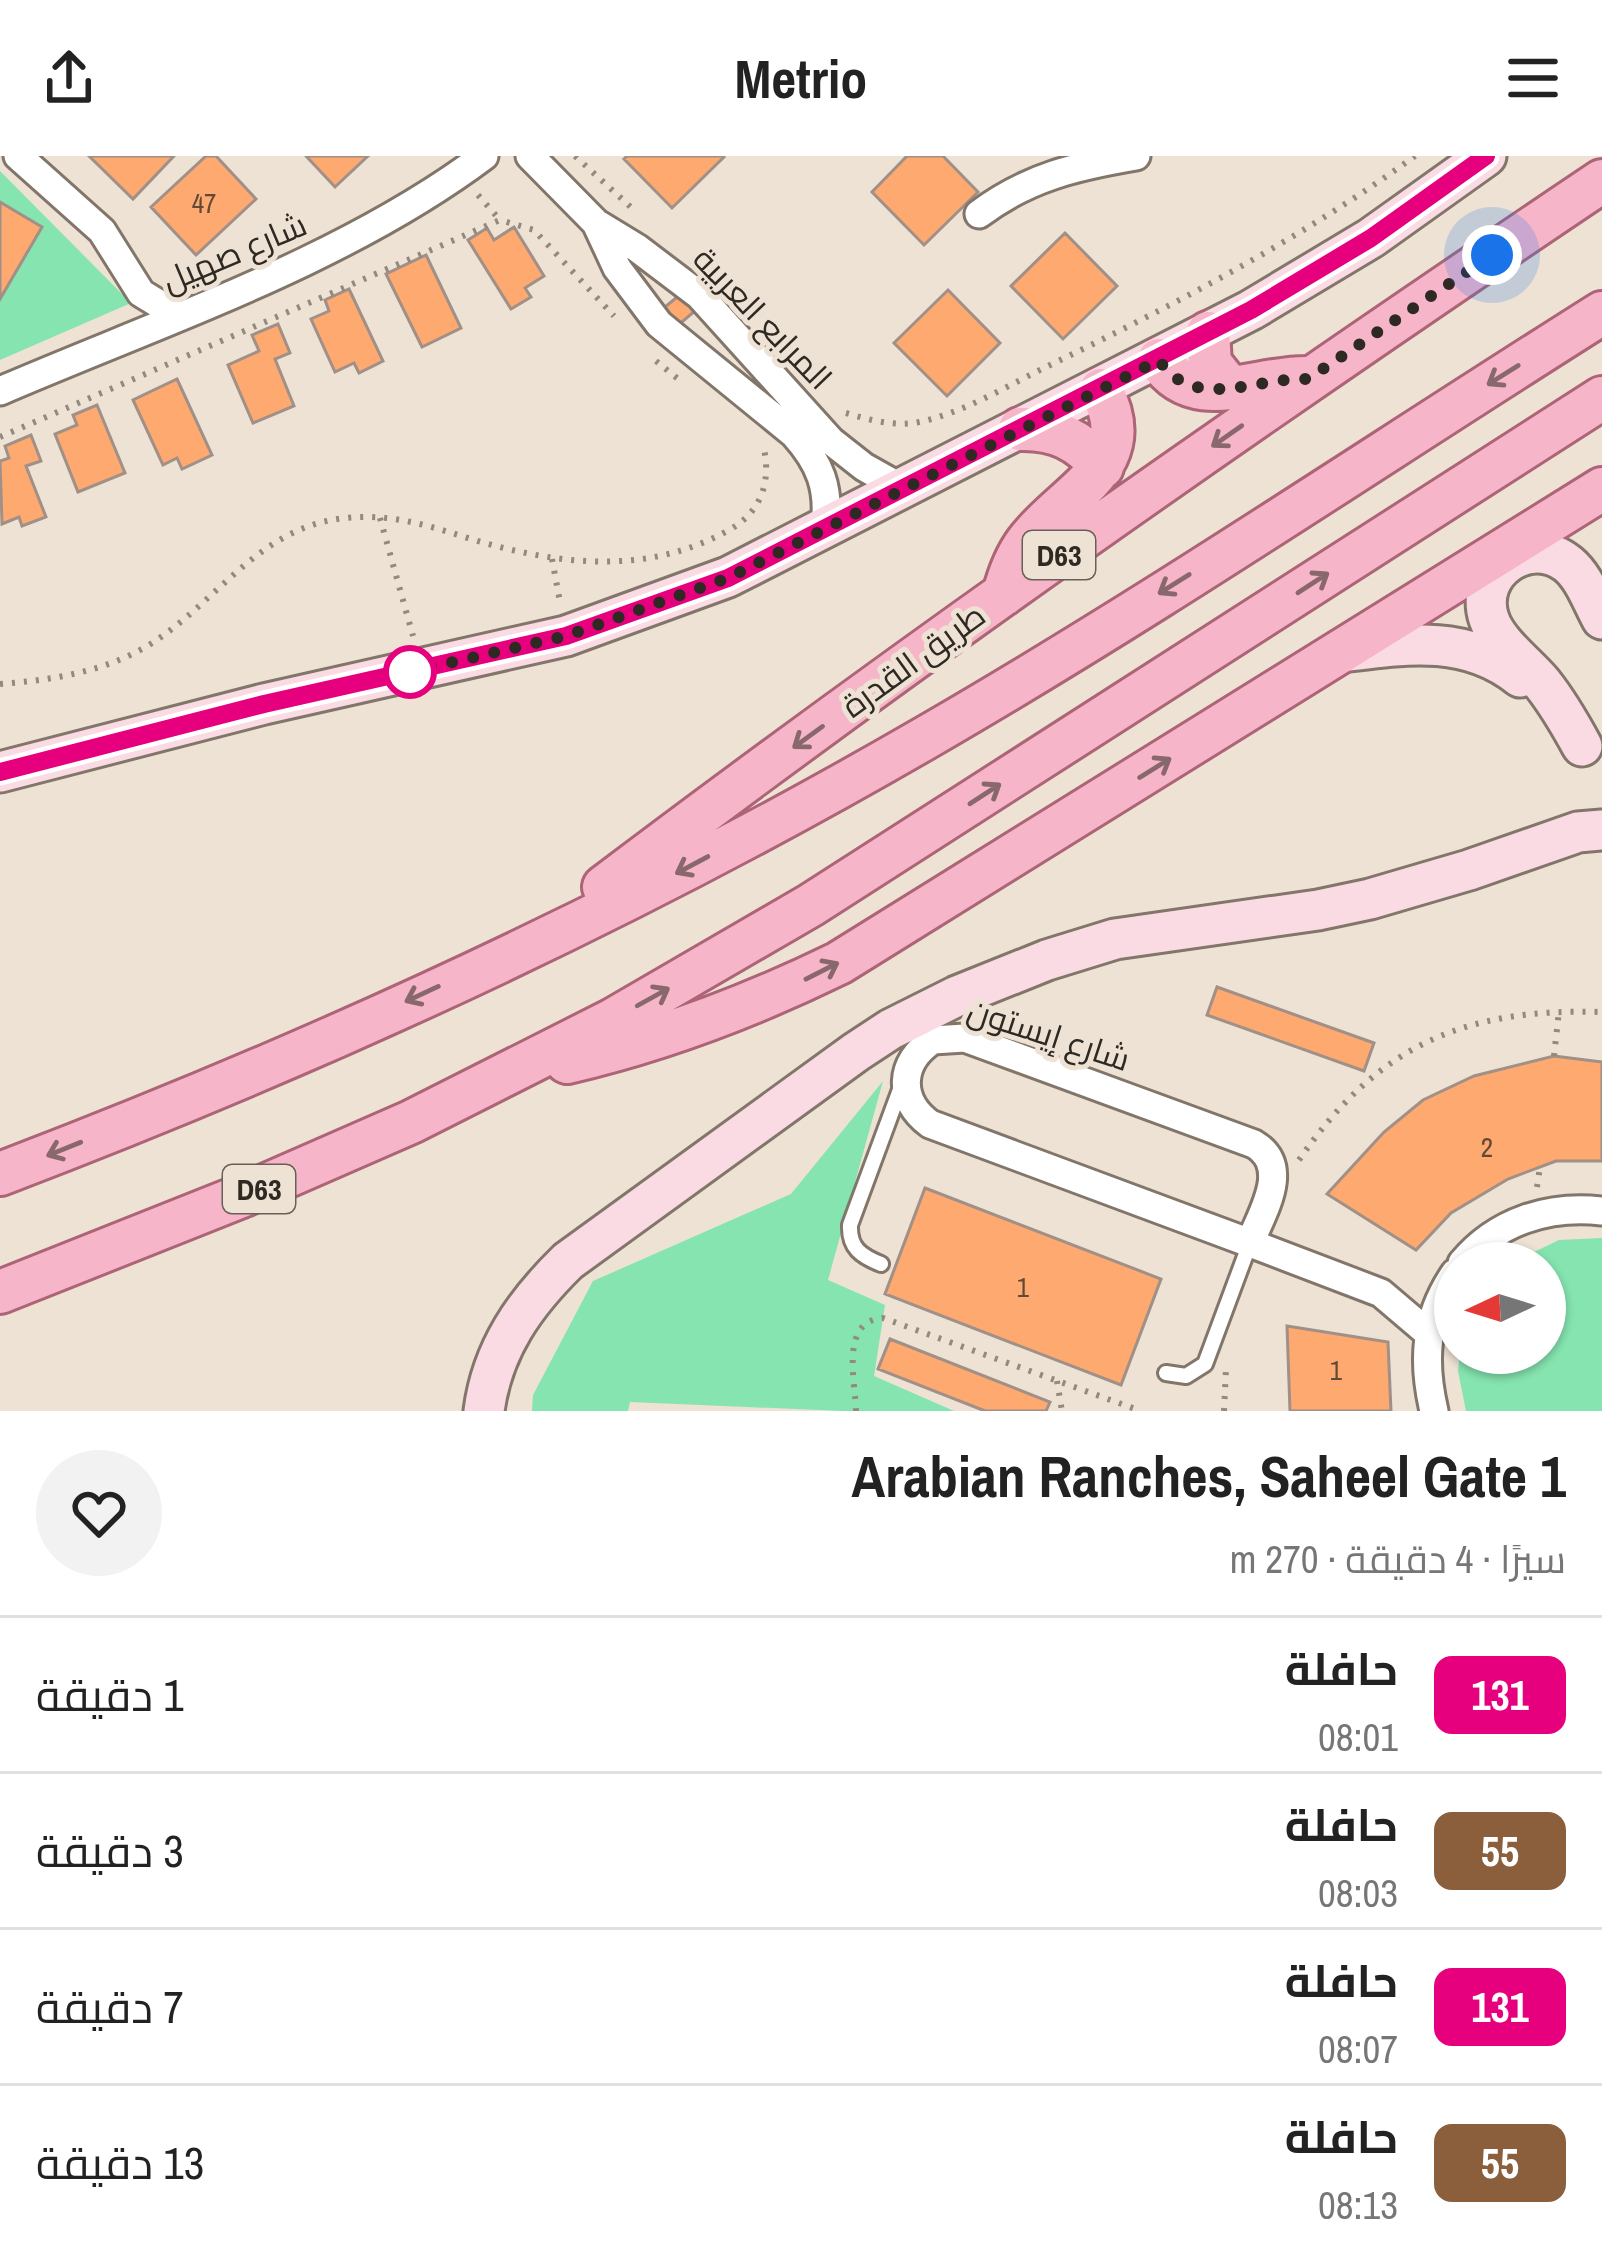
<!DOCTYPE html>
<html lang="ar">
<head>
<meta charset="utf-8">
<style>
  :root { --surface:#fff; --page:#f2f2f2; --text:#222; --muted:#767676; --line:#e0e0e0 }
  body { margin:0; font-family:"Archivo Narrow",Cairo,sans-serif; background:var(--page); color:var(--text); direction:rtl; height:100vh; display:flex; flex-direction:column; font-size:45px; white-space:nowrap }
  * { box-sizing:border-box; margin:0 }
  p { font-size:39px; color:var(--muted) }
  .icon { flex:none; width:66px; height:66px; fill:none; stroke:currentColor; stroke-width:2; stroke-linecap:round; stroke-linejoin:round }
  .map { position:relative; height:1255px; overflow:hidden; direction:ltr }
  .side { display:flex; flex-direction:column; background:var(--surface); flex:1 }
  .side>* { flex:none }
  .badge { padding:0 24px; border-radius:18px; font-size:42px; line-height:78px }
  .needle { width:78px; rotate:266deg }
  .fabs { position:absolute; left:1434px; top:1086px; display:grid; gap:24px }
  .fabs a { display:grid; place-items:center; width:132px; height:132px; border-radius:50%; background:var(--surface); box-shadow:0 3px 9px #0004; font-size:60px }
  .you { position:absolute; width:60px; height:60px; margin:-30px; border:9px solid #fff; border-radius:50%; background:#1a73e8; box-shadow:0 0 0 18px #1a73e833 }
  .map>.badge { position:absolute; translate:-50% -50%; box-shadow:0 0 0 6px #fff }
  .round { display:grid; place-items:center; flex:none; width:126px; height:126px; border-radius:63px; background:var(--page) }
  .summary { display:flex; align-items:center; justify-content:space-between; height:204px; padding:0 36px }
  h1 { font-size:57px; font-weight:700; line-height:90px }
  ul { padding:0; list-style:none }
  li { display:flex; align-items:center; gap:36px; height:156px; padding:0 36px; border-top:3px solid var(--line) }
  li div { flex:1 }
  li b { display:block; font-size:45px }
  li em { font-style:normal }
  li .badge { min-width:132px; font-weight:700; text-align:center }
  header { display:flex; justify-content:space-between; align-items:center; height:156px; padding:0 36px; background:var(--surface); font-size:54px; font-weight:700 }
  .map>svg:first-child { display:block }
  .green { fill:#85e4af }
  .building { fill:#fea96f; stroke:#a09087; stroke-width:3 }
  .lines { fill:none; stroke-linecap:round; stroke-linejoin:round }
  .lane-casing { stroke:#817669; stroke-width:20 }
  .street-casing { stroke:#817669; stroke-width:33 }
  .secondary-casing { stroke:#817669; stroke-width:45 }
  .primary-casing { stroke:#ac6476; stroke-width:48 }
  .path { stroke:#92897f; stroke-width:6; stroke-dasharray:3 9; stroke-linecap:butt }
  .lane { stroke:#fff; stroke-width:14 }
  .street { stroke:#fff; stroke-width:27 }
  .secondary { stroke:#fadae3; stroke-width:39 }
  .primary { stroke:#f6b5c8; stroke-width:42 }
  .oneway { stroke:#88686d }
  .line-casing { stroke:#fff; stroke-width:27 }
  .line { stroke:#e6007e; stroke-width:18 }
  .walk { stroke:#2e2923; stroke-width:12; stroke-dasharray:0 21.6 }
  .stop-dot { fill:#fff; stroke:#e6007e; stroke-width:6 }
  .labels { text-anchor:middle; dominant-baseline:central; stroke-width:10; stroke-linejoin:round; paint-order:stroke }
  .number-label { font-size:27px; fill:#624936 }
  .shield { fill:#eee2d4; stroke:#686058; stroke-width:3 }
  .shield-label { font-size:30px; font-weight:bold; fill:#2e2923 }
  .street-label { font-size:33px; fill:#2e2923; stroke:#eee2d4 }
</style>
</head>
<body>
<header><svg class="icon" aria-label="menu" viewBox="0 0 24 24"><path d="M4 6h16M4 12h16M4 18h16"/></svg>Metrio<svg class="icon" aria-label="share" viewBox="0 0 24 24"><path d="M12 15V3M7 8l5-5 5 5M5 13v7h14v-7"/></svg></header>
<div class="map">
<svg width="1602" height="1255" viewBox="0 0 1602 1255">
  <rect width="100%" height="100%" fill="#eee2d4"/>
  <!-- green -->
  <path class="green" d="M0,15L131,147L0,204Z
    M883,925L828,1124L885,1149L874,1220L954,1255H843L630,1246L628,1255H532L533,1239L593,1125L791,1038Z
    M1602,1082V1255H1466L1458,1215L1460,1197H1545V1107H1511L1559,1084Z"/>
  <!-- building -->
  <path class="building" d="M89,0H174L133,43Z
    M206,0H216L256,43L196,99L151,51Z
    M306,0H368L335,31Z
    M627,0H723L724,1L672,52L624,3Z
    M907,0H943L978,36L924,89L872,36Z
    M0,46L42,71L0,143Z
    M514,71L544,120L525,132L531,141L511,153L468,84L487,72L494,84Z
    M1065,77L1117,130L1063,183L1011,130Z
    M426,99L461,172L422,191L386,118Z
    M349,133L383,205L359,217L354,207L335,216L311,163L329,155L325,144Z
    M948,134L1000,187L947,240L894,187Z
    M682,137L696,154L675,172L660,155Z
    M278,168L290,197L275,203L294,250L253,267L228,209L259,195L252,179Z
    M177,223L212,299L182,313L177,302L163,309L133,244Z
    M97,249L125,317L78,336L55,278L77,269L73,259Z
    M31,279L41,305L26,310L46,361L22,370L19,361L2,368L0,305L9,302L5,290Z
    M1217,831L1374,887L1364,915L1207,859Z
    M1554,900L1602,906V1005H1556L1508,1023L1451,1057L1416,1094L1327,1038L1384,976L1423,944L1474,920Z
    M925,1032L1161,1123L1121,1229L885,1138Z
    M1287,1170L1388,1186L1391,1255H1290Z
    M890,1183L1050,1246L1046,1255H985L878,1213Z"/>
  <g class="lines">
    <!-- lane casing -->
    <g class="lane-casing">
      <path id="lane" d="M881,1108C861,1100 849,1092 850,1069L901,931
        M1166,1217L1186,1220L1205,1208L1250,1087"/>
    </g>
    <!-- street casing -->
    <g class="street-casing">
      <path id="street" d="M18,0L102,75L141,137L177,159
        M530,0L596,67L637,92L699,139L831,285L864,311L905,334
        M979,58C1028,21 1077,10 1136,0
        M596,67L617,112L659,168L794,278C820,307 830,332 825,371
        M0,235C160,166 344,105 484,0
        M1250,1087L930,968C897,944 899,906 933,884L965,882L1254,988C1292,1011 1262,1056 1250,1087L1381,1137L1428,1177
        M1462,1107C1497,1065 1549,1049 1602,1055
        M1434,1255C1422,1204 1425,1161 1455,1117"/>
    </g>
    <!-- secondary casing -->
    <g class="secondary-casing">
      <path id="secondary" d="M1341,496C1405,488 1466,478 1520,521
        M1582,590C1570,568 1558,547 1542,527C1526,508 1497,487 1489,463C1473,416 1530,377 1568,408C1584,421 1592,445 1602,463
        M0,616L264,548L566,480L728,421L1251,154L1371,82L1486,0
        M484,1255C492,1193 525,1147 568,1105L856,896L891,873L957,840L1047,804L1115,783L1318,754L1370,743L1469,714L1578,676L1602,674"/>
    </g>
    <!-- primary casing -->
    <g class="primary-casing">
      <path id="primary" d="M1208,177L1210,207L1229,231
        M1159,204C1194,257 1254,221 1307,222
        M1020,273C1055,272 1080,284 1102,311
        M1004,438C1009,419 1015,402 1027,386C1064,336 1142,311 1101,234
        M604,731C929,485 1264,252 1602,25
        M567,906C662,884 751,850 839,807L1602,333
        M0,1018C318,897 632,752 927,581C1157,448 1378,298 1602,157
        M0,1136L244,1039L411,966L613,864L811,749L1602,242"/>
    </g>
    <!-- path -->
    <path class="path" d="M575,0L634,54
      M478,39L500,64
      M656,205L683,227
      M846,257C870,264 894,271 919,266C963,257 1005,231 1046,211C1172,150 1301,83 1415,0
      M0,281L500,64L534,74L614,160
      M380,362L413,480
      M552,403L560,446
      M0,528C52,524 104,516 149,489C218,446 259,370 346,362C390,357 430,370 471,383C558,409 647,420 729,374C762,356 772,324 763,289
      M1554,900L1559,855
      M1299,1004C1378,889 1464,852 1602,856
      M1537,1031L1540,1011
      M1057,1225L1062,1255
      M856,1255C855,1223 840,1165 883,1162L1141,1255
      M1224,1255L1226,1213"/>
    <!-- lane -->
    <use href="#lane" class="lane"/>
    <!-- street -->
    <use href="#street" class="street"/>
    <!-- secondary -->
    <use href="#secondary" class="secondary"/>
    <!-- primary -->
    <use href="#primary" class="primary"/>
  </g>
  <!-- one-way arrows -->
  <defs><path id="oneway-shaft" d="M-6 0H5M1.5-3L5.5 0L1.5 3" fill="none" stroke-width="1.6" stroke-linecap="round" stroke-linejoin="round" transform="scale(3)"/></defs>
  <g class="oneway">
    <use href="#oneway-shaft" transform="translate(1503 219) rotate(148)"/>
    <use href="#oneway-shaft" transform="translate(1227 280) rotate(145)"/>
    <use href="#oneway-shaft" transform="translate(1313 427) rotate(-33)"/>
    <use href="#oneway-shaft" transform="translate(1174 428) rotate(148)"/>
    <use href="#oneway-shaft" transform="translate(808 581) rotate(144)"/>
    <use href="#oneway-shaft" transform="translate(1155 612) rotate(-32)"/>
    <use href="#oneway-shaft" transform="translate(985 638) rotate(-33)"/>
    <use href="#oneway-shaft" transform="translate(692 709) rotate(152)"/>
    <use href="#oneway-shaft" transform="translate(822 815) rotate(-27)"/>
    <use href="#oneway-shaft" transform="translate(422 838) rotate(155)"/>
    <use href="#oneway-shaft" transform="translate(653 841) rotate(-29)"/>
    <use href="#oneway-shaft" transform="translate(64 993) rotate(158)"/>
  </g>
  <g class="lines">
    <!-- line casing -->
    <g class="line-casing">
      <path id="line" d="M0,616L264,548L566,480L728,422L1251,154L1371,82L1486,0"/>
    </g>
    <!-- line -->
    <use href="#line" class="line"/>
    <!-- walk -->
    <path class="walk" d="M410,516L566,480L728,422L1159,204C1194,257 1256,221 1308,223L1492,99"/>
  </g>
  <!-- markers -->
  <circle class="stop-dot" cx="410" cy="516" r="24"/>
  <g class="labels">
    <!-- number labels -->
    <g class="number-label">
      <text x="204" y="47">47</text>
      <text x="1487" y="991">2</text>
      <text x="1023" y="1131">1</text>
      <text x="1336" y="1214">1</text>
    </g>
    <!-- shield labels -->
    <g class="shield">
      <rect x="1023" y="375" width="72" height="48" rx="9"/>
      <rect x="223" y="1009" width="72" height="48" rx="9"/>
    </g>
    <g class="shield-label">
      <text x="1059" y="399">D63</text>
      <text x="259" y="1033">D63</text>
    </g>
    <!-- street labels -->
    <g class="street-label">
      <text transform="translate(234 96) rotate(-23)">شارع صهيل</text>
      <text transform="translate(763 162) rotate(46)">المرابع العربية</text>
      <text transform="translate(913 504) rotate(-36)">طريق القدرة</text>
      <text transform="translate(1049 878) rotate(18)">شارع إيستون</text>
    </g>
  </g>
</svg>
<div class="fabs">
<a><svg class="needle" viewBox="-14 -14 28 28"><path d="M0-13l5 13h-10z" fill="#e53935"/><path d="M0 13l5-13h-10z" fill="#767676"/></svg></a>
</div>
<div class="you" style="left:1492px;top:99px"></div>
</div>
<section class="side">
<div class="summary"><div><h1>Arabian Ranches, Saheel Gate 1</h1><p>سيرًا · 4 دقيقة · 270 m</p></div><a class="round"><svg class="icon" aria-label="heart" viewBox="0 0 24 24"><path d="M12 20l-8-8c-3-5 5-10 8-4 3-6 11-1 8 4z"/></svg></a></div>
<ul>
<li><span class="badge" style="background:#e6007e;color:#fff">131</span><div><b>حافلة</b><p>08:01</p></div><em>1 دقيقة</em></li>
<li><span class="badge" style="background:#8b5e3c;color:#fff">55</span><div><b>حافلة</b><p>08:03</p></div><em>3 دقيقة</em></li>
<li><span class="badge" style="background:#e6007e;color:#fff">131</span><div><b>حافلة</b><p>08:07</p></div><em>7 دقيقة</em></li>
<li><span class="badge" style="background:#8b5e3c;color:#fff">55</span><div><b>حافلة</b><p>08:13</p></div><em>13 دقيقة</em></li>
</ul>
</section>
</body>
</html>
